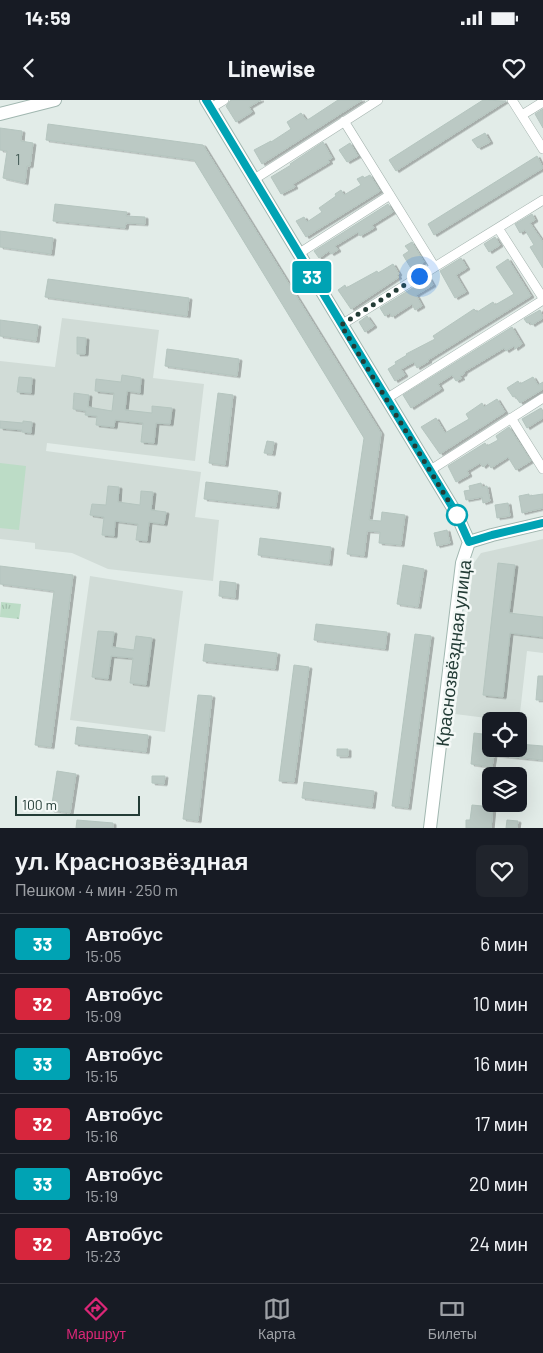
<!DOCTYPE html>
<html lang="ru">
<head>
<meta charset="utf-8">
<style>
  :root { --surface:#171b24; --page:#20242c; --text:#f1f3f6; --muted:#9ea1a6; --line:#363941; --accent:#db2777 }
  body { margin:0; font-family:Barlow,sans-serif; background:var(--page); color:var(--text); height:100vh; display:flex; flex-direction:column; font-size:19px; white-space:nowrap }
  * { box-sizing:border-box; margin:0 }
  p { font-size:16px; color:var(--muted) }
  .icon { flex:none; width:28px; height:28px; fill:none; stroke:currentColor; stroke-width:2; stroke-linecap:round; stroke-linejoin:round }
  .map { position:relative; height:728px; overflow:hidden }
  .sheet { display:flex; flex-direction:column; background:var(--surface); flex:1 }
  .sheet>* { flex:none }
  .badge { padding:0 10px; border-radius:4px; font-size:18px; line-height:32px }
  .tools { position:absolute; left:482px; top:612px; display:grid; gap:10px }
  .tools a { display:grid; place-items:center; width:45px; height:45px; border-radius:8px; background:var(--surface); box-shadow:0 5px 20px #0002; font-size:25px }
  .scale { position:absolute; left:15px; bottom:12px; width:125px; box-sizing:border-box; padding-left:5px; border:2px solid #233c36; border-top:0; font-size:14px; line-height:18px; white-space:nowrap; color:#233c36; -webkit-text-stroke:4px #f3f8f6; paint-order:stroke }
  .you { position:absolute; width:25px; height:25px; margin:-12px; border:4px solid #fff; border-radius:50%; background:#1a73e8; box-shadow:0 0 0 8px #1a73e833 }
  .map>.badge { position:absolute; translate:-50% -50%; box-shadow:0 0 0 2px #fff }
  .round { display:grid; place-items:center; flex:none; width:52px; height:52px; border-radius:8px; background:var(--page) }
  .overview { display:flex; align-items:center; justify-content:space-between; height:85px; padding:0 15px }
  h1 { font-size:24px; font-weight:700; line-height:38px }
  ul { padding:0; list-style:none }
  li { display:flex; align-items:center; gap:15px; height:60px; padding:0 15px; border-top:1px solid var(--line) }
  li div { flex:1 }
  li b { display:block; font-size:19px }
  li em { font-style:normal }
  li .badge { min-width:55px; font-weight:700; text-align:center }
  .status { display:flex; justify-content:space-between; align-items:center; height:35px; padding:0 25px; background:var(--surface); direction:ltr }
  .status svg { height:14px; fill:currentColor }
  header { display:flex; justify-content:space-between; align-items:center; height:65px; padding:0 15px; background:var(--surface); font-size:22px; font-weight:700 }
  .tabs { display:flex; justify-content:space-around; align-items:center; height:70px; border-top:1px solid var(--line); background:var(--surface); font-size:14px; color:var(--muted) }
  .tabs a { display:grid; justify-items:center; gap:2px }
  .tabs .current { color:var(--accent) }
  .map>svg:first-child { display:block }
  .built { fill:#d1dcd7 }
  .grass { fill:#bcdcc6 }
  .park { fill:url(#park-tufts) }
  .building { fill:#bbc9c4; stroke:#b5c5bf; filter:url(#shadow) }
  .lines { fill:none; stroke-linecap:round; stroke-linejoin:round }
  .street-casing { stroke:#a5b4af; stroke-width:10 }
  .secondary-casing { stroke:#a1b7b0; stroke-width:14 }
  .street { stroke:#fff; stroke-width:9 }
  .secondary { stroke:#fff; stroke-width:12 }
  .line-casing { stroke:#fff; stroke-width:11 }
  .line { stroke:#00a3b4; stroke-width:8 }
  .walk { stroke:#233c36; stroke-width:5; stroke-dasharray:0 9 }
  .stop-dot { fill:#fff; stroke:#00a3b4; stroke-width:2.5 }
  .labels { text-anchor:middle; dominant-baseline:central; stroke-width:5; stroke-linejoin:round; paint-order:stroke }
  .number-label { font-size:15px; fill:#495f5a }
  .street-label { font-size:18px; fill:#233c36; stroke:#f3f8f6 }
</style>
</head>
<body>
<div class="status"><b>14:59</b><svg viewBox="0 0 49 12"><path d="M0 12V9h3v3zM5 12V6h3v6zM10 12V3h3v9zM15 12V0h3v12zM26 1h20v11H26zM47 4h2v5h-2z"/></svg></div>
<header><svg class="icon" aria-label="back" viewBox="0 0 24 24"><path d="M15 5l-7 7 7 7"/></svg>Linewise<svg class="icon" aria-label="heart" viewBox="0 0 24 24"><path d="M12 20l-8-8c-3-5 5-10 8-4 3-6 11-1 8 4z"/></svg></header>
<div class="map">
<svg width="543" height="728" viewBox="0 0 543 728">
  <defs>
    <pattern id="park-tufts" width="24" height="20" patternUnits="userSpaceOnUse" patternTransform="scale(1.25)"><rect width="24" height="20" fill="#bcdcc6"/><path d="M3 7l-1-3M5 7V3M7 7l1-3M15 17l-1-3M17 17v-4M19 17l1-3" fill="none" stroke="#a1beab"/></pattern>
    <filter id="shadow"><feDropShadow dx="3" dy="1.5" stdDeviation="0" flood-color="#0004"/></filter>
  </defs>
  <rect width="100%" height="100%" fill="#e2ece8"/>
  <!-- built -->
  <path class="built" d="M62,218L159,230L153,278L204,284L195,361L47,343L46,351L201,372L195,417L219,420L213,481L108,469L72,453L35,449V443L0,439V261L55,267Z
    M543,439V553L527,551L519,622L455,614L474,463L481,453Z
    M90,476L183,491L165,632L70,620Z"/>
  <!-- grass -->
  <path class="grass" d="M0,363L26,366L19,430L0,428Z"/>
  <!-- park -->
  <path class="park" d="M1,502L21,504L19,519L0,517Z"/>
  <!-- building -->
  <path class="building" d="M231,0H261L249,7L252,12L236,22L226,6Z
    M338,0H362L262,64L254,50L271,41V42L291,29L287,22L301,13L306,20L309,19Z
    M483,0L506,1L396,71L389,60Z
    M543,9V28L535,14Z
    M48,24L203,45L381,333L369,420L381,421L382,412L405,415L401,445L379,443L380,432L367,431L364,456L347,454L364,338L194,60L46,40Z
    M0,28L22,31L21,41L33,43L30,66H27L25,83L3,78L7,51L0,50Z
    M485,33L490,42L478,48L472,40Z
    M323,42L332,58L328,60L330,62L293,84L295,87L281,94L271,77L291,65L290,64Z
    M350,43L358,56L347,62L339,50Z
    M537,56L543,68L434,135L428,124Z
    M370,75L380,91L306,137L296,121L304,117L307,122L322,112L319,108L336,96L335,94L341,90L344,95L361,85L357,79L363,76L364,78Z
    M55,104L127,112L126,116L145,117V124L126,123L125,128L53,121Z
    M388,104L393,112L372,125L374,128L360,136L358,132L335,146L338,150L331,154L329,151L319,158L314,151Z
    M532,114L535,120L530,123L543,142V168L530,147L534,145L525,130L520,133L515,124Z
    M0,131L53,138L51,154L0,147Z
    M495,137L500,145L489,152L484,144Z
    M412,142L424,162L412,170L403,155L409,151L405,146Z
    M461,158L467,168L456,175L466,192L455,198L440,171Z
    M508,159L531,196L428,260L429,261L417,268L414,262L401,269L405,275L395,281L388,269L396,264L395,262L407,255L406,254L435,239L433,236L474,209L477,212L493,202L495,205L514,194L496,167Z
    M393,164L399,174L397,175L399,177L351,209L338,190L345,185L346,188L377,171L378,173Z
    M429,178L433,185L416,195L422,206L415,210L412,204L392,217L390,213L385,216L380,208Z
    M48,179L189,198L187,216L45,197Z
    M540,210L543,218L532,225L530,222L527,223L524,219Z
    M367,216L374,226L365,232L359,222Z
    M0,220L38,225L36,241L0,236Z
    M512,227L522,244L515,249L514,246L506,251L504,248L464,272V274L460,276L462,278L456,281L452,275L438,284L441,289L411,308L403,295Z
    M77,237L86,238L85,254H77Z
    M167,249L239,259L237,276L165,266Z
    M122,275L141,278L140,293L127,291L125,310L152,313V306L172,308L170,324L156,323L154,343L141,342L143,323L115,320L114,327L96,325L97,316L85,315L86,311L73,309L74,293L89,295L88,307L112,311L114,293L95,291L96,279L121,282Z
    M19,277L32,278L31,293L17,292Z
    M533,277L538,285L543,282V289L520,303L515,296L513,297L507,288L518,281L520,284Z
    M218,293L233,295L225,365L209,363Z
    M497,299L505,312L440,354L421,327L436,318L445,333L469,319L466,314L482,303L484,307Z
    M541,308L543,311V318L527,328L522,319Z
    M0,321L23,323V321L32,322L31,333L22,332V330L0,328Z
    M509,327L531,361L516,370L508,357L491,368L488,363L483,367L480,363L467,371L469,375L456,382L448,366L485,343L487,346L498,340L496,336Z
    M267,341L274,342L272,354L264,353Z
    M206,382L278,391L276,407L204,399Z
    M481,383L482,387L487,386L490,401L483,403L482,397L466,400L464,391L470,390L469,386Z
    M108,386L119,387L118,402L140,405L141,391L153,392L151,410L166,412L164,424L149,422L147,441L136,440L138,424L115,421L114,436L102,435L104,417L90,415L92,404L106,405Z
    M529,394V396L543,394V408L522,413L519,396Z
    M508,403L510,416L497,418L495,405Z
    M447,430L450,443L437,446L434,433Z
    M260,438L331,447L329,464L258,455Z
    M498,463L515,465L509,513L543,517V537L510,533L503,597L483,595Z
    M403,465L424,469L418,507L397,504Z
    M0,466L73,475L51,647L35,645L54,491L0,484Z
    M220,481L236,483L235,498L219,496Z
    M316,524L387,532L385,549L314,540Z
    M98,531L114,532L112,547L134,550L136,536L152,538L146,585L130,583L133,558L111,556L108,579L92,577Z
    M415,534L431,536L408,708L392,706Z
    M205,544L277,553L275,569L203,561Z
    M294,565L309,567L294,682L279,681Z
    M538,576H543V600H536Z
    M198,595L212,596L198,721L183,719Z
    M77,627L148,635L146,652L75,644Z
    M474,633L491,635V649H519V644L543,646V660L494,655L492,667L471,664Z
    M337,649H348V656H337Z
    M57,671L76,674L70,713L51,710Z
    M152,676H165L164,684L152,683Z
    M304,682L374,691L372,707L302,698Z
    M472,705L493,707L491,728H466V720H470Z
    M77,720L113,723V728H76Z
    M507,720L518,721L517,728H506Z"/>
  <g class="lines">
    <!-- street casing -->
    <g class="street-casing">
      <path id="street" d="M512,0L543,49
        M211,8L224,0
        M522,15L543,2
        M344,21L434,166
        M253,80L378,0
        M498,128L543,198
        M298,154L390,95
        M341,225L543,100
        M386,299L543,200
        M511,318L543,369
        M429,371L543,298"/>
    </g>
    <!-- secondary casing -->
    <g class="secondary-casing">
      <path id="secondary" d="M206,0L456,413L469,442L462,463L430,728
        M0,14L55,0
        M469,442L492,435L543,423"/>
    </g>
    <!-- street -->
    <use href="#street" class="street"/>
    <!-- secondary -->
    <use href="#secondary" class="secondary"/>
  </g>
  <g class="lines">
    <!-- line casing -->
    <g class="line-casing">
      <path id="line" d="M206,0L456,413L469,442L492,435L543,423"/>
    </g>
    <!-- line -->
    <use href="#line" class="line"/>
    <!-- walk -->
    <path class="walk" d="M419,176L341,225L457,415"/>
  </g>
  <!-- markers -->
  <circle class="stop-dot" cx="457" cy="415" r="10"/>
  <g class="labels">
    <!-- number labels -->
    <g class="number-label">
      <text x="18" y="59">1</text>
    </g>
    <!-- street labels -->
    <g class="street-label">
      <text transform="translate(453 553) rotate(-83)">Краснозвёздная улица</text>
    </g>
  </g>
</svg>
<div class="tools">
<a><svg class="icon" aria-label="locate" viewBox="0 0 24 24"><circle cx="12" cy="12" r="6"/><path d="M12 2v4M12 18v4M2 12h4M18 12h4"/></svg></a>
<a><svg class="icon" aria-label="layers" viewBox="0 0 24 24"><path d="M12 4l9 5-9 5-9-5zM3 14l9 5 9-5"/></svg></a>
</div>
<div class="scale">100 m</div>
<div class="you" style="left:419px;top:176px"></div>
<b class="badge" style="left:312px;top:177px;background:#00a3b4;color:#fff">33</b>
</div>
<section class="sheet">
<div class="overview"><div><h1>ул. Краснозвёздная</h1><p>Пешком · 4 мин · 250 m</p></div><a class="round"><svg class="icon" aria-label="heart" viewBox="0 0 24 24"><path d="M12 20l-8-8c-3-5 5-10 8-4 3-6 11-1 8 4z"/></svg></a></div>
<ul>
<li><span class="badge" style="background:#00a3b4;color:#fff">33</span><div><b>Автобус</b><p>15:05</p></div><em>6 мин</em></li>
<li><span class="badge" style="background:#d7263d;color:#fff">32</span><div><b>Автобус</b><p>15:09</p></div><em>10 мин</em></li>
<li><span class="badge" style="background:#00a3b4;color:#fff">33</span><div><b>Автобус</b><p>15:15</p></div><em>16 мин</em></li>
<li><span class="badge" style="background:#d7263d;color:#fff">32</span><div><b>Автобус</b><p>15:16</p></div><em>17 мин</em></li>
<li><span class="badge" style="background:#00a3b4;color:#fff">33</span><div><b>Автобус</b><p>15:19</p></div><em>20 мин</em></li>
<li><span class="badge" style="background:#d7263d;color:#fff">32</span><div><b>Автобус</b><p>15:23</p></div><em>24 мин</em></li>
</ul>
</section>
<nav class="tabs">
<a class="current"><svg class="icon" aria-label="directions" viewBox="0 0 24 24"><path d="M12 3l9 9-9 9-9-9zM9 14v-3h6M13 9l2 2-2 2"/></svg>Маршрут</a>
<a><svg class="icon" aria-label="map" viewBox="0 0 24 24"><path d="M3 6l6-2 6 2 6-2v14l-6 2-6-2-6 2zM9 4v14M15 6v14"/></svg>Карта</a>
<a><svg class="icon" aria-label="tickets" viewBox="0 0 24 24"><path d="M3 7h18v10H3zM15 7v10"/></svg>Билеты</a>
</nav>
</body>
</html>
